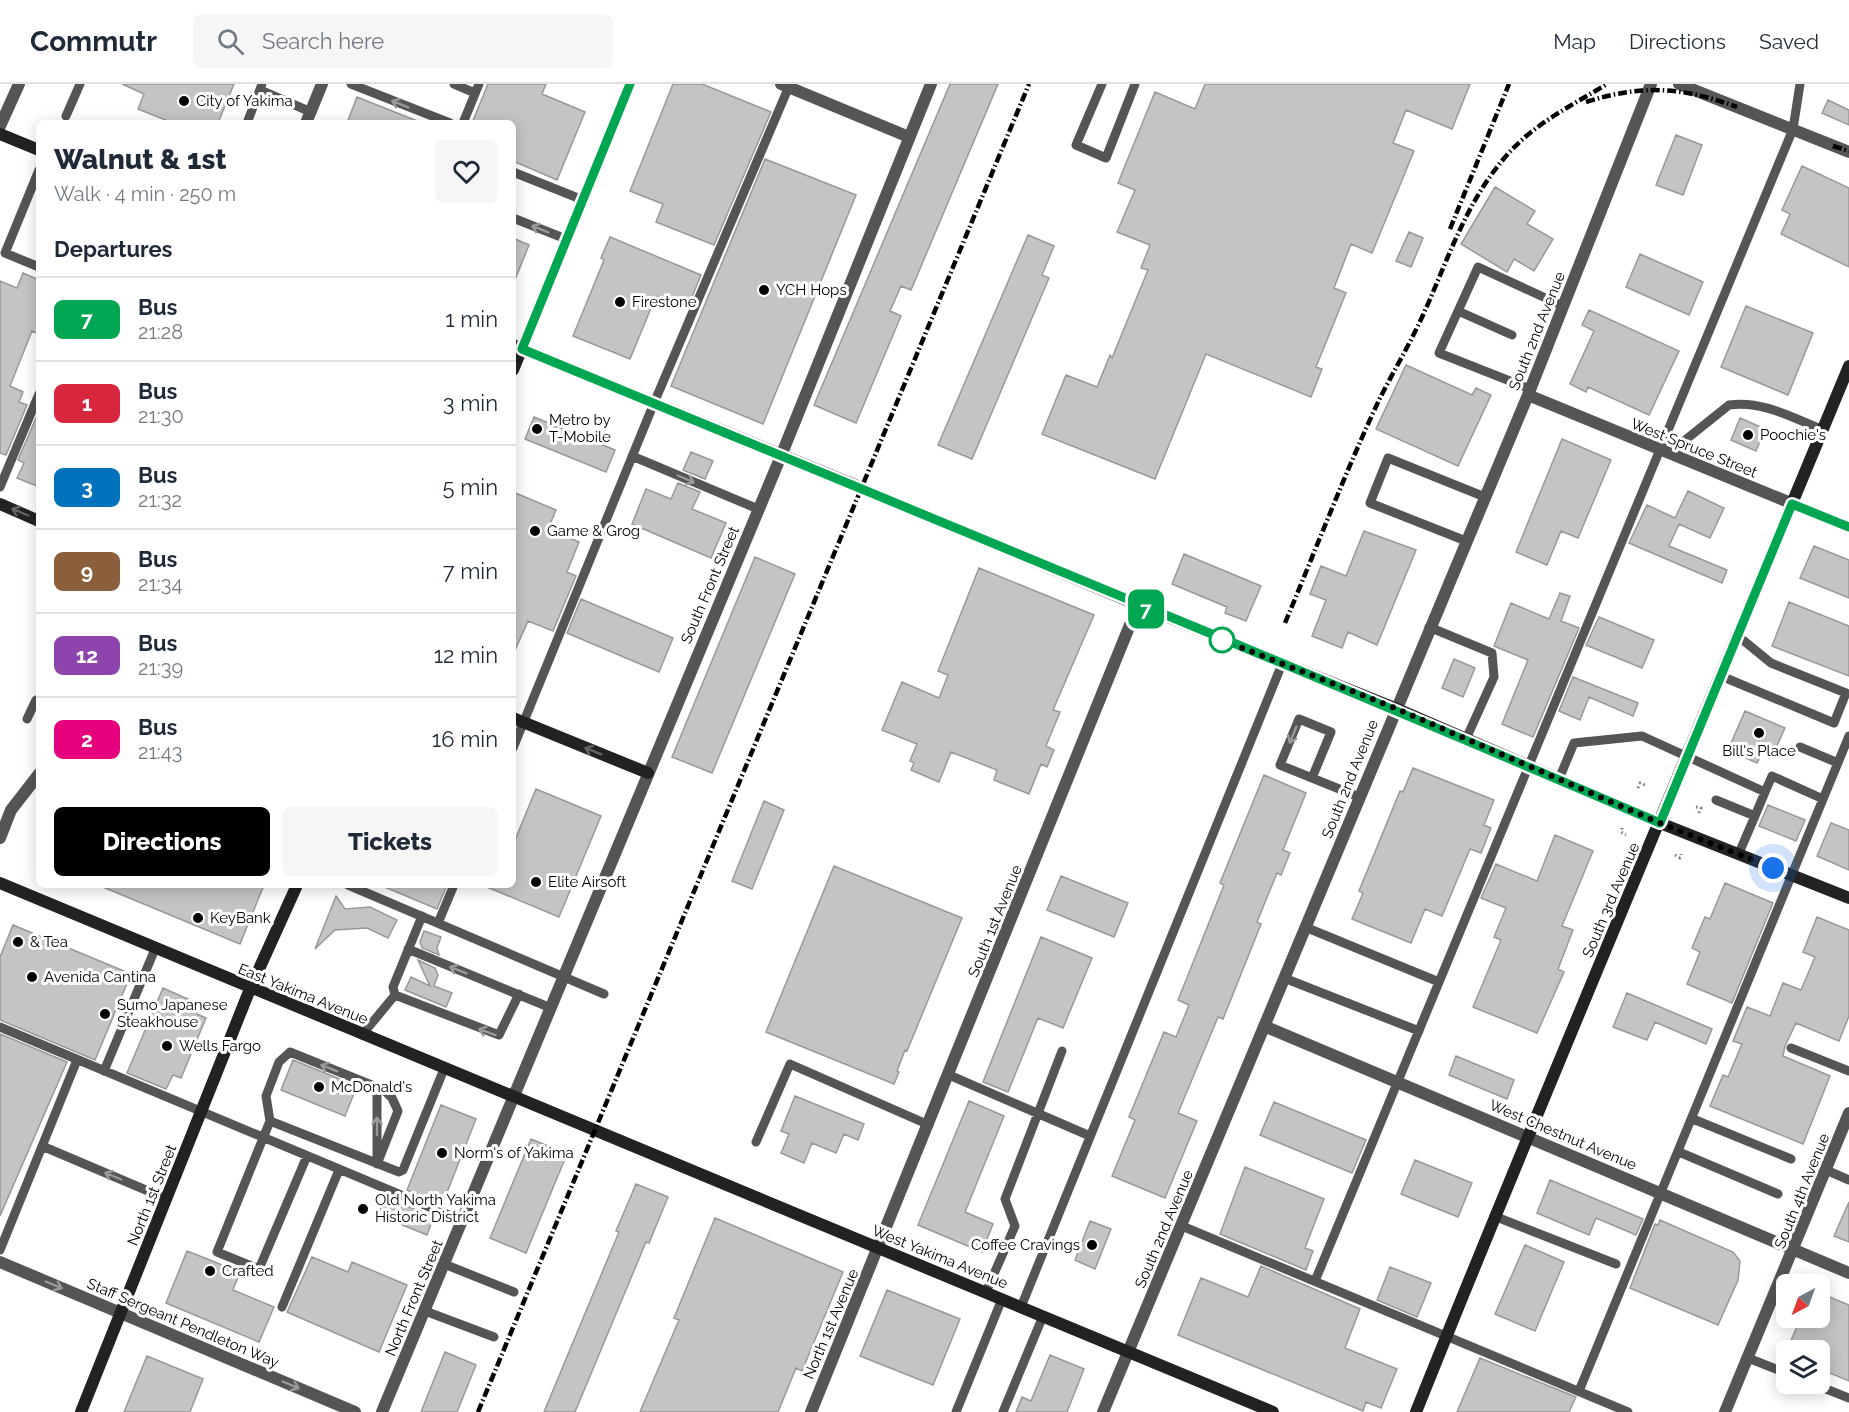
<!DOCTYPE html>
<html lang="en">
<head>
<meta charset="utf-8">
<style>
  :root { --surface:#fff; --page:#f6f6f7; --text:#1f2937; --muted:#747a83; --line:#e0e1e3; --accent:#000 }
  body { margin:0; font-family:Raleway,sans-serif; background:var(--page); color:var(--text); height:100vh; display:flex; flex-direction:column; font-size:22px; white-space:nowrap }
  * { box-sizing:border-box; margin:0 }
  p { font-size:20px; color:var(--muted) }
  .icon { flex:none; width:33px; height:33px; fill:none; stroke:currentColor; stroke-width:2; stroke-linecap:round; stroke-linejoin:round }
  .map { position:relative; flex:1; overflow:hidden }
  .sheet { position:absolute; left:36px; top:36px; width:480px; height:768px; display:flex; flex-direction:column; background:var(--surface); border-radius:9px; box-shadow:0 3px 15px #0003 }
  .sheet>* { flex:none }
  .badge { padding:0 12px; border-radius:9px; font-size:21px; line-height:39px }
  .needle { width:39px; rotate:221deg }
  .buttons { position:absolute; left:1776px; top:1190px; display:grid; gap:12px }
  .buttons a { display:grid; place-items:center; width:54px; height:54px; border-radius:9px; background:var(--surface); box-shadow:0 3px 15px #0003; font-size:30px }
  .you { position:absolute; width:30px; height:30px; margin:-15px; border:4px solid #fff; border-radius:50%; background:#1a73e8; box-shadow:0 0 0 9px #1a73e833 }
  .map>.badge { position:absolute; translate:-50% -50%; box-shadow:0 0 0 3px #fff }
  h2 { padding:0 18px; font-size:22px; line-height:54px }
  .round { display:grid; place-items:center; flex:none; width:63px; height:63px; border-radius:9px; background:var(--page) }
  .head { display:flex; align-items:center; justify-content:space-between; height:102px; padding:0 18px }
  h1 { font-size:28px; font-weight:800; line-height:45px }
  .button { display:flex; gap:12px; margin-top:auto; padding:12px 18px }
  .button a { flex:1; height:69px; border-radius:9px; background:var(--accent); color:#fff; font-size:24px; font-weight:800; line-height:69px; text-align:center }
  .button a+a { background:var(--page); color:var(--text) }
  ul { padding:0; list-style:none }
  li { display:flex; align-items:center; gap:18px; height:84px; padding:0 18px; border-top:2px solid var(--line) }
  li div { flex:1 }
  li b { display:block; font-size:22px }
  li em { font-style:normal }
  li .badge { min-width:66px; font-weight:700; text-align:center }
  header { display:flex; align-items:center; gap:36px; box-sizing:border-box; height:84px; padding:0 30px; background:var(--surface); border-bottom:2px solid var(--line) }
  header strong { font-size:28px }
  nav { display:flex; gap:33px; margin-inline-start:auto; font-size:21px }
  .search { width:420px; height:54px; background:var(--page); display:flex; align-items:center; gap:15px; box-sizing:border-box; padding:0 21px; border-radius:9px; color:var(--muted); font-size:22px }
  .map>svg:first-child { display:block }
  .building { fill:#c4c4c4; stroke:#999; stroke-width:1.5 }
  .lines { fill:none; stroke-linecap:round; stroke-linejoin:round }
  .secondary-tunnel { stroke:#d9d9d9; stroke-width:12; stroke-dasharray:12 6; stroke-linecap:butt }
  .path { stroke:#777; stroke-width:3; stroke-dasharray:1.5 3; stroke-linecap:butt }
  .lane { stroke:#555; stroke-width:9 }
  .street { stroke:#555; stroke-width:12 }
  .secondary { stroke:#222; stroke-width:12 }
  .rail { stroke:#000; stroke-width:4.5; stroke-dasharray:9 3 1.5 3; stroke-linecap:butt }
  .oneway { stroke:#999 }
  .oneway2 { stroke:#646464 }
  .line-casing { stroke:#fff; stroke-width:14 }
  .line { stroke:#00a651; stroke-width:9 }
  .walk { stroke:#000; stroke-width:6; stroke-dasharray:0 10.8 }
  .poi-dot { fill:#000; stroke:#fff; stroke-width:2 }
  .stop-dot { fill:#fff; stroke:#00a651; stroke-width:3 }
  .labels { text-anchor:middle; dominant-baseline:central; stroke-width:6; stroke-linejoin:round; paint-order:stroke }
  .poi-label { font-size:15px; fill:#000; stroke:#fff; text-anchor:start }
  .street-label { font-size:15px; fill:#000; stroke:#fff }
</style>
</head>
<body>
<header>
<strong>Commutr</strong>
<div class="search"><svg class="icon" aria-label="search" viewBox="0 0 24 24"><circle cx="10" cy="10" r="6"/><path d="M15 15l6 6"/></svg>Search here</div>
<nav><a>Map</a><a>Directions</a><a>Saved</a></nav>
</header>
<div class="map">
<svg width="1849" height="1328" viewBox="0 0 1849 1328">
  <rect width="100%" height="100%" fill="#fff"/>
  <!-- building -->
  <path class="building" d="M122,0H234L218,39H173L138,25L144,10Z
    M488,0H546L542,10L585,28L557,96L513,77V39H472Z
    M673,0H702L771,28L714,161L656,138L663,120L630,107Z
    M950,0H998L911,206L901,202L890,227L901,232L856,339L814,321Z
    M1205,0H1470L1452,45L1406,26L1393,59L1414,67L1372,169L1351,160L1334,204L1346,209L1316,283L1322,285L1311,313L1206,270L1155,395L1042,350L1066,291L1097,303L1110,271L1112,274L1148,186L1141,184L1150,161L1117,148L1135,106L1118,99L1155,8L1195,25Z
    M357,13L420,38V39H347Z
    M1828,16L1849,26V41L1822,29Z
    M1676,51L1702,61L1683,111L1656,101Z
    M765,75L856,111L763,340L671,302Z
    M1802,82L1849,104V183L1781,150L1790,130L1782,126Z
    M1495,103L1535,127L1527,140L1553,155L1534,187L1514,175L1507,188L1461,160Z
    M1409,148L1423,154L1411,183L1396,177Z
    M1028,151L1054,162L1042,191L1049,194L972,375L938,361Z
    M610,153L701,191L687,225L656,212L630,275L573,252L604,176L601,174Z
    M513,154L529,161L514,198H513Z
    M1640,170L1703,198L1689,231L1626,203Z
    M23,189L39,196V250L32,247L10,302L23,308L19,318L27,321L6,371L0,369V197L17,204Z
    M1746,222L1813,249L1788,311L1721,283Z
    M1589,226L1679,267L1649,331L1588,303L1586,308L1570,300L1594,247L1582,241Z
    M1406,281L1472,311L1476,304L1491,311L1458,382L1376,345Z
    M39,327V403L17,394L24,379L18,376Z
    M534,333L615,366L606,388L525,355Z
    M1740,334L1765,345L1756,367L1731,356Z
    M1562,355L1611,376L1578,454L1561,447L1547,481L1516,468Z
    M691,368L713,377L705,395L683,386Z
    M678,399L700,408L692,425L726,439L711,474L632,440L646,405L671,415Z
    M1688,407L1724,424L1710,454L1679,440L1669,462L1727,486L1722,499L1629,459L1647,421L1675,434Z
    M513,408L556,426L548,445L579,458L567,488L576,492L553,547L528,537L513,571Z
    M1364,447L1416,466L1377,561L1348,548L1342,564L1312,552L1326,516L1310,510L1321,482L1346,492Z
    M1814,462L1849,476V514L1800,494Z
    M1184,470L1261,502L1246,537L1225,529L1227,523L1172,500Z
    M755,473L795,490L712,689L672,673Z
    M979,484L1094,531L1053,626L1060,628L1046,662L1054,666L1047,683L1041,680L1029,710L994,696L997,686L951,668L939,698L911,686L914,679L910,677L917,660L882,646L902,598L939,614L948,591L938,587Z
    M1560,509L1570,512L1561,537L1579,544L1533,653L1502,640L1528,576L1494,562L1511,519L1549,535Z
    M581,515L673,554L659,588L567,549Z
    M1789,518L1849,542V592L1772,562Z
    M1599,533L1654,556L1642,584L1586,561Z
    M1454,575L1475,584L1463,613L1442,604Z
    M1573,593L1638,619L1633,632L1589,613L1580,636L1559,627Z
    M1745,627L1785,644L1773,671L1763,667L1757,679L1728,666Z
    M1413,684L1494,716L1484,741L1491,744L1481,769L1470,765L1442,832L1425,825L1411,859L1352,835L1363,809L1359,807L1400,707L1403,708Z
    M1264,691L1306,709L1283,766L1290,769L1281,791L1277,789L1257,838L1261,840L1223,935L1218,933L1178,1029L1197,1037L1165,1114L1112,1092L1135,1036L1129,1033L1164,948L1176,953L1189,921L1178,916L1224,801L1220,799Z
    M536,705L601,732L559,833L482,801H513V761Z
    M764,717L784,726L752,805L732,797Z
    M1768,721L1805,736L1796,757L1759,742Z
    M1831,739L1849,746V786L1817,772Z
    M1555,751L1593,767L1562,842L1573,846L1558,885L1564,888L1537,949L1473,923L1501,856L1494,853L1506,824L1481,814L1496,780L1537,797Z
    M834,782L962,834L907,967L905,966L897,987L899,988L894,1000L766,948Z
    M1061,792L1128,819L1114,853L1047,826Z
    M1725,799L1773,819L1732,919L1687,900L1700,868L1692,864L1705,833L1710,835Z
    M98,801H264L240,860Z
    M380,801H447L437,825Z
    M336,812L345,825L370,823L397,836L388,854L367,844L335,846L315,865Z
    M1817,833L1849,846V932L1839,957L1796,939L1785,962L1783,972L1830,992L1803,1060L1710,1022L1723,991L1728,993L1742,960L1733,957L1747,923L1770,932L1783,899L1801,906L1815,873L1803,868Z
    M13,841L131,890L95,976L0,936V873Z
    M424,847L441,853L437,864L439,871L422,864L420,858Z
    M1041,853L1092,874L1063,944L1038,934L1008,1008L983,998Z
    M418,876L435,884L438,891L434,902L452,909L446,923L405,906L411,893L430,902Z
    M163,904L201,921L197,930L206,934L181,994L173,991L166,1005L127,989Z
    M1627,909L1712,945L1706,960L1655,938L1647,956L1613,943Z
    M0,950L67,978L0,1132Z
    M1456,972L1514,996L1507,1015L1449,991Z
    M293,976L357,1002L345,1032L281,1006Z
    M795,1012L864,1040L858,1056L844,1050L836,1069L812,1059L804,1079L781,1069L789,1050L781,1047Z
    M969,1017L1004,1032L965,1128L993,1140L982,1168L918,1141Z
    M1274,1018L1366,1056L1352,1089L1260,1051Z
    M441,1021L476,1035L442,1121L407,1106Z
    M531,1055L567,1070L526,1169L490,1154Z
    M1415,1076L1472,1099L1458,1133L1401,1110Z
    M1245,1083L1324,1115L1305,1164L1313,1167L1306,1186L1220,1150Z
    M1550,1096L1643,1135L1636,1151L1596,1134L1589,1151L1537,1129Z
    M636,1100L668,1113L649,1159L646,1158L575,1328H544L619,1148L616,1147Z
    M385,1114L434,1132L427,1151L378,1131Z
    M1849,1118V1158L1834,1152Z
    M715,1134L843,1188L802,1287L796,1284L778,1328H640L679,1236L674,1234Z
    M1660,1136L1733,1168L1740,1177L1738,1196L1718,1241L1630,1204L1655,1140L1658,1141Z
    M1090,1137L1111,1145L1095,1185L1075,1176Z
    M1525,1161L1564,1178L1535,1247L1495,1230Z
    M187,1167L240,1188L233,1206L274,1223L259,1258L166,1219Z
    M312,1173L348,1188L352,1178L407,1201L379,1268L287,1228Z
    M1261,1182L1360,1225L1345,1264L1397,1285L1381,1324L1366,1318L1363,1327L1178,1251L1201,1194L1248,1213Z
    M1390,1183L1431,1199L1417,1233L1377,1216Z
    M887,1206L960,1235L933,1301L860,1272Z
    M1820,1209L1849,1221V1297L1820,1285V1266H1787L1801,1233H1820Z
    M445,1268L476,1281L457,1328H421Z
    M1050,1271L1084,1285L1067,1328H1016L1022,1313L1031,1317Z
    M147,1272L203,1295L190,1328H124Z
    M1480,1274L1576,1313L1569,1328H1457Z"/>
  <g class="lines">
    <!-- secondary-tunnel -->
    <path class="secondary-tunnel" d="M855,401L904,422"/>
    <!-- path -->
    <path class="path" d="M1638,704L1640,699L1647,702
      M1696,723L1701,724L1699,729
      M1622,744L1621,748L1626,751
      M1675,771L1680,774L1681,770"/>
    <!-- lane -->
    <path class="lane" d="M351,0L450,39
      M454,0L475,9
      M1102,0L1076,61L1106,74L1135,0
      M260,6L311,28
      M66,32L80,0
      M247,39L262,0
      M463,39L479,0
      M39,86L5,169L39,183
      M513,88L583,116
      M513,134L566,155
      M1458,227L1512,251
      M1530,305L1439,269L1478,183L1563,222
      M1669,369L1729,321C1762,316 1793,334 1823,346
      M632,372L758,425
      M0,403L39,310
      M1466,457L1370,419L1388,374L1485,413
      M1429,543L1492,569L1494,593L1466,655
      M1721,592L1834,639L1846,609L1771,579L1738,552
      M27,635L36,616
      M1800,663L1838,679
      M513,664L654,319L790,0
      M1312,694L1331,648L1299,635L1280,681L1359,713
      M1559,695L1574,659L1642,652L1765,708L1772,692L1823,715
      M1716,716L1755,732L1765,708
      M1739,769L1755,732
      M348,801L604,910
      M438,839L454,801
      M1305,843L1439,898
      M408,865L551,924
      M1284,894L1419,947
      M395,911L393,903L422,832
      M0,943L463,1137
      M362,951L395,911L499,951L519,910
      M1791,964L1849,987
      M104,987L155,865
      M949,991L1090,1052
      M1693,1035L1791,1075
      M270,1037L266,1012L279,978L290,968L384,1006L392,1014L398,1027L377,1080
      M756,1058L790,980L929,1041
      M42,1062L167,1115
      M1679,1068L1778,1110
      M307,1072L259,1185L217,1168L270,1037L399,1088L403,1086L444,985
      M377,1075V1003
      M1826,1086L1849,1096
      M1494,1132L1616,1180
      M1182,1142L1628,1328
      M0,1166L77,976
      M444,1180L514,1208
      M1315,1197L1793,45L1800,0
      M986,1208L1015,1142L1005,1115L1062,967
      M282,1223L339,1086
      M1021,1223L1282,580
      M425,1227L494,1253
      M1748,1274L1786,1289
      M1811,1299L1849,1314
      M1579,1307L1849,652
      M956,1328L1002,1215
      M1003,1328L1043,1232"/>
    <!-- street -->
    <path class="street" d="M781,0L909,53
      M1679,0L1849,68
      M306,39L322,0
      M0,42L19,0
      M1528,311L1849,443
      M0,754L11,726L39,690
      M1264,942L1849,1189
      M0,1178L355,1328
      M382,1328L781,372L931,0
      M811,1328L1138,521
      M1103,1328L1528,311L1651,0
      M1725,1328L1849,1029"/>
    <!-- secondary -->
    <path class="secondary" d="M0,50L39,66
      M513,261L855,401
      M513,286L630,0
      M0,420L39,437
      M904,422L1138,521L1395,624L1660,739L1849,814
      M513,634L648,689
      M0,799L1273,1328
      M81,1328L250,905L297,801
      M1416,1328C1556,978 1705,631 1849,282"/>
    <!-- rail -->
    <path class="rail" d="M1586,18C1643,0 1682,3 1737,23
      M1833,62L1849,67
      M1450,145L1509,0
      M1285,539C1316,465 1345,389 1379,316C1393,288 1410,260 1423,231C1448,176 1466,117 1507,71C1535,39 1571,22 1607,0
      M478,1328L1029,0"/>
  </g>
  <!-- one-way arrows -->
  <defs><path id="oneway-shaft" d="M-6 0H5M1.5-3L5.5 0L1.5 3" fill="none" stroke-width="1.6" stroke-linecap="round" stroke-linejoin="round" transform="scale(1.5)"/></defs>
  <g class="oneway">
    <use href="#oneway-shaft" transform="translate(400 20) rotate(-158)"/>
    <use href="#oneway-shaft" transform="translate(540 145) rotate(-158)"/>
    <use href="#oneway-shaft" transform="translate(686 395) rotate(23)"/>
    <use href="#oneway-shaft" transform="translate(1293 651) rotate(112)"/>
    <use href="#oneway-shaft" transform="translate(458 886) rotate(-158)"/>
    <use href="#oneway-shaft" transform="translate(487 948) rotate(-160)"/>
    <use href="#oneway-shaft" transform="translate(329 984) rotate(-158)"/>
    <use href="#oneway-shaft" transform="translate(377 1042) rotate(-90)"/>
    <use href="#oneway-shaft" transform="translate(113 1092) rotate(-157)"/>
    <use href="#oneway-shaft" transform="translate(54 1201) rotate(23)"/>
    <use href="#oneway-shaft" transform="translate(291 1301) rotate(23)"/>
  </g>
  <g class="oneway2">
    <use href="#oneway-shaft" transform="translate(20 428) rotate(-157)"/>
    <use href="#oneway-shaft" transform="translate(593 667) rotate(-158)"/>
  </g>
  <g class="lines">
    <!-- line casing -->
    <g class="line-casing">
      <path id="line" d="M630,0L522,265C902,422 1282,577 1660,739L1792,420L1849,443"/>
    </g>
    <!-- line -->
    <use href="#line" class="line"/>
    <!-- walk -->
    <path class="walk" d="M1222,556L1395,624L1660,739L1773,784"/>
  </g>
  <!-- markers -->
  <g class="poi-dot">
    <circle cx="184" cy="17" r="6"/>
    <circle cx="764" cy="206" r="6"/>
    <circle cx="620" cy="218" r="6"/>
    <circle cx="537" cy="345" r="6"/>
    <circle cx="1748" cy="351" r="6"/>
    <circle cx="535" cy="447" r="6"/>
    <circle cx="1759" cy="649" r="6"/>
    <circle cx="536" cy="798" r="6"/>
    <circle cx="198" cy="834" r="6"/>
    <circle cx="18" cy="858" r="6"/>
    <circle cx="32" cy="893" r="6"/>
    <circle cx="105" cy="930" r="6"/>
    <circle cx="167" cy="962" r="6"/>
    <circle cx="319" cy="1003" r="6"/>
    <circle cx="442" cy="1069" r="6"/>
    <circle cx="363" cy="1125" r="6"/>
    <circle cx="1092" cy="1161" r="6"/>
    <circle cx="210" cy="1187" r="6"/>
  </g>
  <circle class="stop-dot" cx="1222" cy="556" r="12"/>
  <g class="labels">
    <!-- poi labels -->
    <g class="poi-label">
      <text x="196" y="17">City of Yakima</text>
      <text x="776" y="206">YCH Hops</text>
      <text x="632" y="218">Firestone</text>
      <text x="549" y="336">Metro by<tspan x="549" dy="17">T-Mobile</tspan></text>
      <text x="1760" y="351">Poochie's</text>
      <text x="547" y="447">Game &amp; Grog</text>
      <text x="1759" y="667" text-anchor="middle">Bill's Place</text>
      <text x="548" y="798">Elite Airsoft</text>
      <text x="210" y="834">KeyBank</text>
      <text x="30" y="858">&amp; Tea</text>
      <text x="44" y="893">Avenida Cantina</text>
      <text x="117" y="921">Sumo Japanese<tspan x="117" dy="17">Steakhouse</tspan></text>
      <text x="179" y="962">Wells Fargo</text>
      <text x="331" y="1003">McDonald's</text>
      <text x="454" y="1069">Norm's of Yakima</text>
      <text x="375" y="1116">Old North Yakima<tspan x="375" dy="17">Historic District</tspan></text>
      <text x="1080" y="1161" text-anchor="end">Coffee Cravings</text>
      <text x="222" y="1187">Crafted</text>
    </g>
    <!-- street labels -->
    <g class="street-label">
      <text transform="translate(1537 247) rotate(-68)">South 2nd Avenue</text>
      <text transform="translate(1694 364) rotate(22)">West Spruce Street</text>
      <text transform="translate(710 501) rotate(-67)">South Front Street</text>
      <text transform="translate(1350 695) rotate(-68)">South 2nd Avenue</text>
      <text transform="translate(1611 816) rotate(-67)">South 3rd Avenue</text>
      <text transform="translate(995 837) rotate(-68)">South 1st Avenue</text>
      <text transform="translate(303 910) rotate(22)">East Yakima Avenue</text>
      <text transform="translate(1563 1051) rotate(23)">West Chestnut Avenue</text>
      <text transform="translate(1802 1107) rotate(-68)">South 4th Avenue</text>
      <text transform="translate(152 1111) rotate(-68)">North 1st Street</text>
      <text transform="translate(1164 1145) rotate(-67)">South 2nd Avenue</text>
      <text transform="translate(940 1173) rotate(22)">West Yakima Avenue</text>
      <text transform="translate(414 1214) rotate(-67)">North Front Street</text>
      <text transform="translate(183 1239) rotate(23)">Staff Sergeant Pendleton Way</text>
      <text transform="translate(831 1240) rotate(-67)">North 1st Avenue</text>
    </g>
  </g>
</svg>
<div class="buttons">
<a><svg class="needle" viewBox="-14 -14 28 28"><path d="M0-13l5 13h-10z" fill="#e53935"/><path d="M0 13l5-13h-10z" fill="#747a83"/></svg></a>
<a><svg class="icon" aria-label="layers" viewBox="0 0 24 24"><path d="M12 4l9 5-9 5-9-5zM3 14l9 5 9-5"/></svg></a>
</div>
<div class="you" style="left:1773px;top:784px"></div>
<b class="badge" style="left:1146px;top:525px;background:#00a651;color:#fff">7</b>
<section class="sheet">
<div class="head"><div><h1>Walnut &amp; 1st</h1><p>Walk · 4 min · 250 m</p></div><a class="round"><svg class="icon" aria-label="heart" viewBox="0 0 24 24"><path d="M12 20l-8-8c-3-5 5-10 8-4 3-6 11-1 8 4z"/></svg></a></div>
<h2>Departures</h2>
<ul>
<li><span class="badge" style="background:#00a651;color:#fff">7</span><div><b>Bus</b><p>21:28</p></div><em>1 min</em></li>
<li><span class="badge" style="background:#d7263d;color:#fff">1</span><div><b>Bus</b><p>21:30</p></div><em>3 min</em></li>
<li><span class="badge" style="background:#0072bc;color:#fff">3</span><div><b>Bus</b><p>21:32</p></div><em>5 min</em></li>
<li><span class="badge" style="background:#8b5e3c;color:#fff">9</span><div><b>Bus</b><p>21:34</p></div><em>7 min</em></li>
<li><span class="badge" style="background:#8e44ad;color:#fff">12</span><div><b>Bus</b><p>21:39</p></div><em>12 min</em></li>
<li><span class="badge" style="background:#e6007e;color:#fff">2</span><div><b>Bus</b><p>21:43</p></div><em>16 min</em></li>
</ul>
<div class="button"><a>Directions</a><a>Tickets</a></div>
</section>
</div>
</body>
</html>
